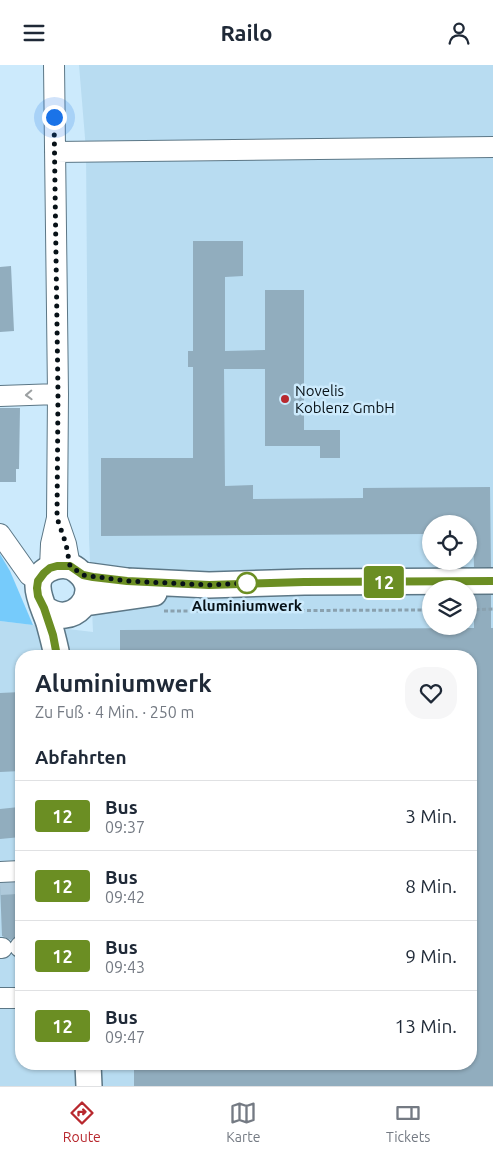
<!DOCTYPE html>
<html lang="de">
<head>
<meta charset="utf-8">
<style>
  :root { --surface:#fff; --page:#f6f6f7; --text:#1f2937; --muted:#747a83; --line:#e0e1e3; --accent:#b8282e }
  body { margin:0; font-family:Ubuntu,sans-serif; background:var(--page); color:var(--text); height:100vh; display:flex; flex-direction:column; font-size:19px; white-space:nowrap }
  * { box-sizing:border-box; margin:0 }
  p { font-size:16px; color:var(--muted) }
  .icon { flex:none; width:28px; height:28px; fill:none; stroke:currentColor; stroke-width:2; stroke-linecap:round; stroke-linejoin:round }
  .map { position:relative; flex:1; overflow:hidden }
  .drawer { position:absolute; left:15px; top:585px; width:462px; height:420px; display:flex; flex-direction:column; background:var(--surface); border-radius:20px; box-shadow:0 1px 4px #0004 }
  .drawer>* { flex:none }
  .badge { padding:0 10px; border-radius:4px; font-size:18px; line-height:32px }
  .controls { position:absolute; left:422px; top:450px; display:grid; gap:10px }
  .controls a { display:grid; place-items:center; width:55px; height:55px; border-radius:50%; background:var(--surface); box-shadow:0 1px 4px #0004; font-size:25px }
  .you { position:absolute; width:25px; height:25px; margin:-12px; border:4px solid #fff; border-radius:50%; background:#1a73e8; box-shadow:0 0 0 8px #1a73e833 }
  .map>.badge { position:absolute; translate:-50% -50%; box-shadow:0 0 0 2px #fff }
  h2 { padding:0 20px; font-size:19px; line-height:45px }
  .round { display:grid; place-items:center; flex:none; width:52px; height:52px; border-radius:20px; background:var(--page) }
  .summary { display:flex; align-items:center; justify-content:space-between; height:85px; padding:0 20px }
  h1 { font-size:24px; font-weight:700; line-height:38px }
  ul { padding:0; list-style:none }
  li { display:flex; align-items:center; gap:15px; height:70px; padding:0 20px; border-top:1px solid var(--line) }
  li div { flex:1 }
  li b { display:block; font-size:19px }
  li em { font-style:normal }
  li .badge { min-width:55px; font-weight:700; text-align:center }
  header { display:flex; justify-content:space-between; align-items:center; height:65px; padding:0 20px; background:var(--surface); font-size:22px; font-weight:700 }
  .tabs { display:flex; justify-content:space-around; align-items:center; height:70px; border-top:1px solid var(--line); background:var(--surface); font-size:14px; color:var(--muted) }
  .tabs a { display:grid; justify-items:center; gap:2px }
  .tabs .active { color:var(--accent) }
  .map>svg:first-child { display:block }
  .built { fill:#b8dcf1; fill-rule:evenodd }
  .green { fill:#76cbfb }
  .building { fill:#91adbe }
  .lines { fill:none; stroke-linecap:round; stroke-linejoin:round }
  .minor-tunnel { stroke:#aec9da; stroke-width:20; stroke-dasharray:20 10; stroke-linecap:butt }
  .minor-casing { stroke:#5c7786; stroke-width:22 }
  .major-casing { stroke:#5c7786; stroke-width:28 }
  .path { stroke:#8aa1af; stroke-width:3; stroke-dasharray:4 2.5; stroke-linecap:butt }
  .minor { stroke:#fff; stroke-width:20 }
  .major { stroke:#fff; stroke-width:25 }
  .oneway { stroke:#9ca0a2 }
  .line-casing { stroke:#fff; stroke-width:11 }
  .line { stroke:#6b8e23; stroke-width:8 }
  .walk { stroke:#071117; stroke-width:5; stroke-dasharray:0 9 }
  .poi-dot { fill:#b8282e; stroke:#cceafc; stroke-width:2 }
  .stop-dot { fill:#fff; stroke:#6b8e23; stroke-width:2.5 }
  .labels { text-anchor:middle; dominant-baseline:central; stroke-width:5; stroke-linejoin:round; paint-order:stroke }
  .poi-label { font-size:15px; fill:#071117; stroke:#cceafc; text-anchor:start }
  .stop-label { font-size:15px; font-weight:bold; fill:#071117; stroke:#cceafc }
</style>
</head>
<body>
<header><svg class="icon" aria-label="menu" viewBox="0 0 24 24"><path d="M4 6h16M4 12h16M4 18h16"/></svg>Railo<svg class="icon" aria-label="person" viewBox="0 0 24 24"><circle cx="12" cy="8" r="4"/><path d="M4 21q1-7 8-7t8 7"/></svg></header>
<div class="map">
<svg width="493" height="1021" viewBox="0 0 493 1021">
  <rect width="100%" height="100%" fill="#cceafc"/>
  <!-- built -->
  <path class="built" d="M79,0H493V1021H0V556L93,567L89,473L86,85ZM431,459H469V496H431ZM431,524H469V561H431ZM21,591H471V999H21Z"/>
  <!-- green -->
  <path class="green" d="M0,489L10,506L33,560L0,556Z"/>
  <!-- building -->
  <path class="building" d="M193,176H243V211L225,212V286L265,285V225H304V365H340V393H320V381H265V304H224L225,421L253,420V434L363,433V423L490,422L491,502H474L473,469H469V459H431V469L101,471V393H193V302H188V286H193Z
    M11,201L14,266L0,267V202Z
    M0,343H20L19,404H16V417H0Z
    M474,530H491V563H493V1021H134V999H471V591H120V565L474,563Z
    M21,627V706L0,707V628Z
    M19,742L21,772L0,774V744Z
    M17,818L18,833H21V857H19V869L11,875L2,871L0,819Z"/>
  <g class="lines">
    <!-- minor-tunnel -->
    <path class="minor-tunnel" d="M0,820L17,819"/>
    <!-- minor casing -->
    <g class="minor-casing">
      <path id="minor" d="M55,87L493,82
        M0,331L58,329
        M57,453L66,479L70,501
        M0,469L29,510L38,516
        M50,503L51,479L57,453L58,329L54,0
        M0,807L21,806
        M20,882L21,881
        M0,883H2
        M0,933H21"/>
    </g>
    <!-- major casing -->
    <g class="major-casing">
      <path id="major" d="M83,510L127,516L209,520L304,517L493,516
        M85,538L154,528
        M44,543C72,566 104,528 79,507C72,500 63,499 54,502C25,511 43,539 49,558C52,569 55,580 57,591
        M88,999L89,1021"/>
    </g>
    <!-- path -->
    <path class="path" d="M469,545L493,544
      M164,546L431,545"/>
    <!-- minor -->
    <use href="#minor" class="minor"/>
    <!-- major -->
    <use href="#major" class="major"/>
  </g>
  <!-- one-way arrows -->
  <defs><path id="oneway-chevron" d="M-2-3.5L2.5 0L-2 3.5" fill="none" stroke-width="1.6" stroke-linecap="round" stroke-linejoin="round" transform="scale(1.25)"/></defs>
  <use class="oneway" href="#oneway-chevron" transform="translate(29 330) rotate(178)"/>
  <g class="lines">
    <!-- line casing -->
    <g class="line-casing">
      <path id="line" d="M57,591L53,570L44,543L38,531L37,523L38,516L44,508L50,503L57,501H70L83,510L93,512L127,516L209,520L304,517L493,516"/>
    </g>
    <!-- line -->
    <use href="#line" class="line"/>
    <!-- walk -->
    <path class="walk" d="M54,52L58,329L57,453L66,479L70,501L83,510L127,516L209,520L247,518"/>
  </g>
  <!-- markers -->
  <circle class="poi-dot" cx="285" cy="334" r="5"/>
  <circle class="stop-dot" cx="247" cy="518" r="10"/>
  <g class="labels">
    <!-- poi labels -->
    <g class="poi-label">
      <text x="295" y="325">Novelis<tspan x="295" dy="17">Koblenz GmbH</tspan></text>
    </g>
    <!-- stop labels -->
    <g class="stop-label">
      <text x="247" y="540">Aluminiumwerk</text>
    </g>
  </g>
</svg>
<div class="controls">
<a><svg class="icon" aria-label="locate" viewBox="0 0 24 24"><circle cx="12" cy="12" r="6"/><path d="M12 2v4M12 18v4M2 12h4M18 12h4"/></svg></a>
<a><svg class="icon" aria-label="layers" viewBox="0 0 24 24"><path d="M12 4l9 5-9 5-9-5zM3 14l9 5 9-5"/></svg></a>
</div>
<div class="you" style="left:54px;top:52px"></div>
<b class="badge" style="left:384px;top:517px;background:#6b8e23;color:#fff">12</b>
<section class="drawer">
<div class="summary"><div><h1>Aluminiumwerk</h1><p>Zu Fuß · 4 Min. · 250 m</p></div><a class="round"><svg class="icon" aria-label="heart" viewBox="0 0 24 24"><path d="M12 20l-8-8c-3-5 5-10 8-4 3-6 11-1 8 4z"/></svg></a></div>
<h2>Abfahrten</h2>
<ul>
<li><span class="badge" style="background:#6b8e23;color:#fff">12</span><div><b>Bus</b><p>09:37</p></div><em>3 Min.</em></li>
<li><span class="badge" style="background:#6b8e23;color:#fff">12</span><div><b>Bus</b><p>09:42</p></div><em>8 Min.</em></li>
<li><span class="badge" style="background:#6b8e23;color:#fff">12</span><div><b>Bus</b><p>09:43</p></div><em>9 Min.</em></li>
<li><span class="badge" style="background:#6b8e23;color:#fff">12</span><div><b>Bus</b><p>09:47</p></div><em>13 Min.</em></li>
</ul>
</section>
</div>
<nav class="tabs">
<a class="active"><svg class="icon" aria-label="directions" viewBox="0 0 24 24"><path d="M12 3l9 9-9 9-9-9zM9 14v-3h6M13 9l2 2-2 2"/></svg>Route</a>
<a><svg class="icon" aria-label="map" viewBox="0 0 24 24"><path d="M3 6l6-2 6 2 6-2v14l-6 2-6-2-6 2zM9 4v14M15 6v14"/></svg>Karte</a>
<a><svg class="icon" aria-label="tickets" viewBox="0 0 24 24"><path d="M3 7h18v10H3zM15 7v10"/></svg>Tickets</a>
</nav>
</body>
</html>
